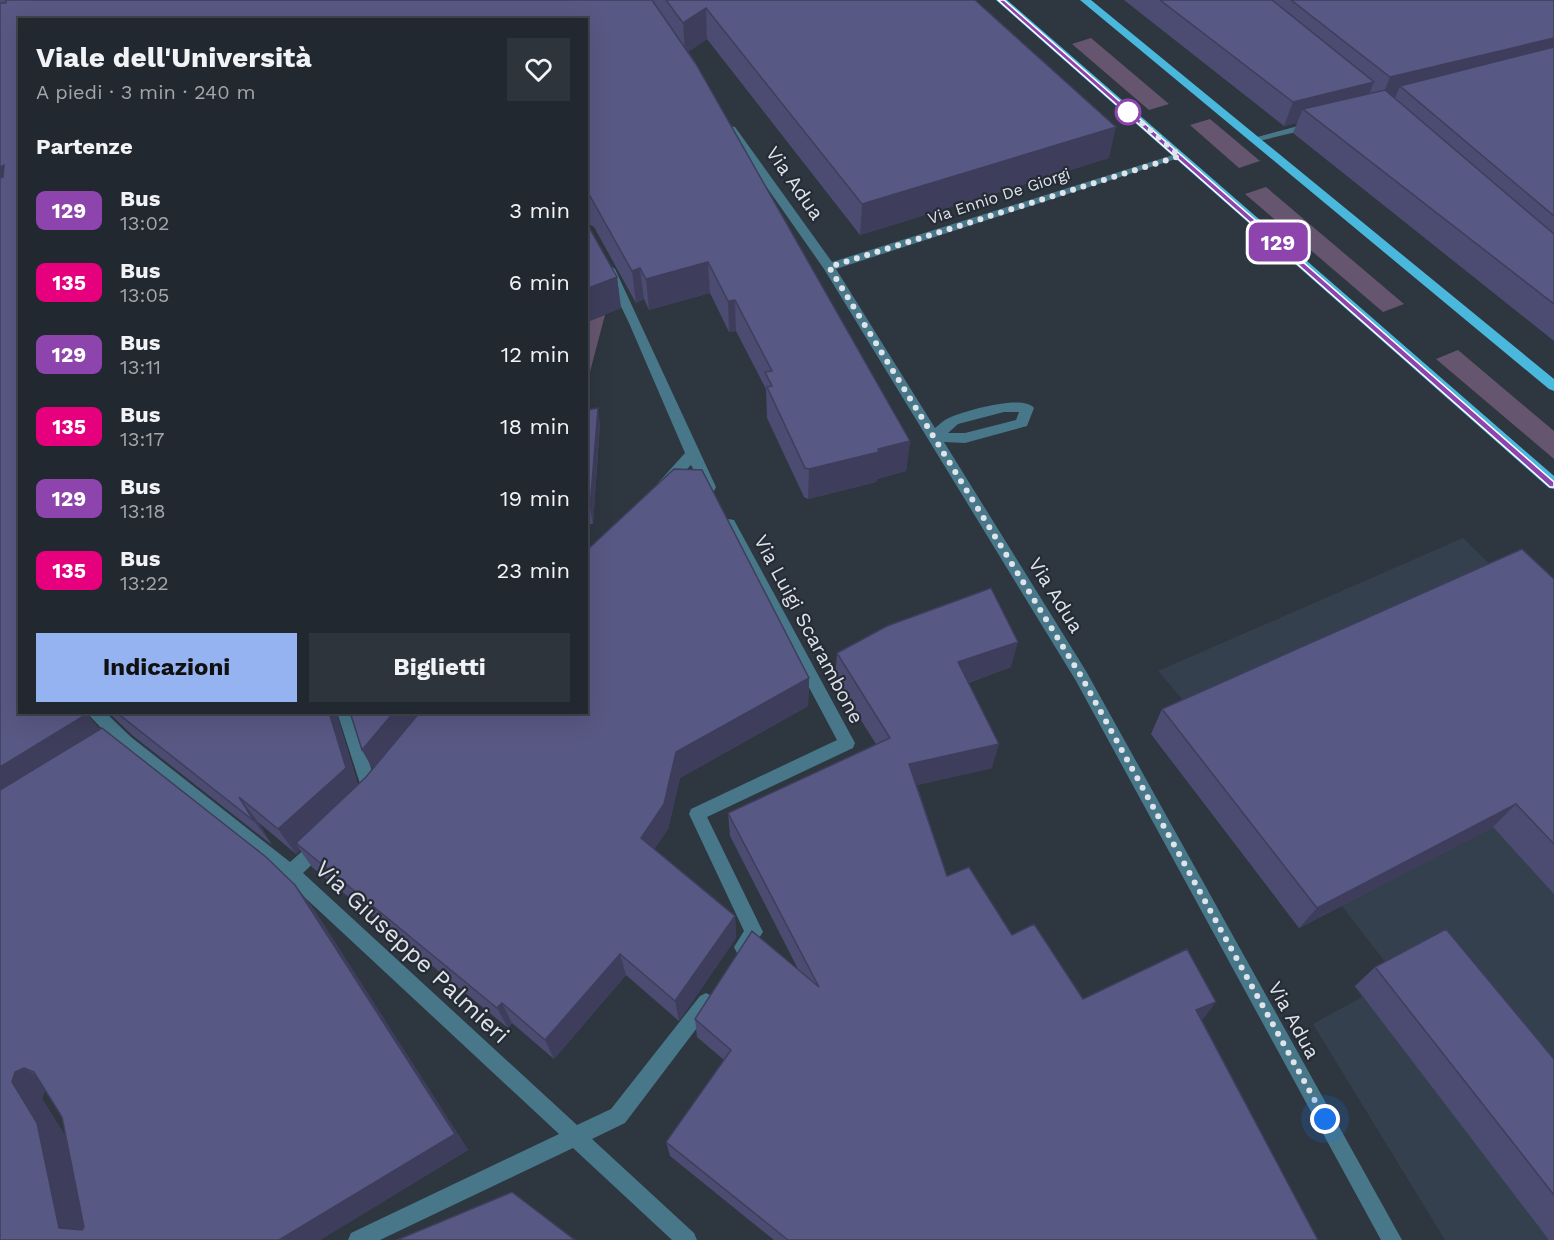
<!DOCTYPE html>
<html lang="it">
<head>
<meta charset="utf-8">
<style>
  :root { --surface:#22282f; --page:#2e343b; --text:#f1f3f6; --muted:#a2a6aa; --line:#3f444b; --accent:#95b2f1 }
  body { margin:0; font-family:"Work Sans",sans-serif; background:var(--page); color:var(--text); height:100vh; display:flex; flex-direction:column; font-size:22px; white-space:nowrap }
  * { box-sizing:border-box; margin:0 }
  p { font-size:20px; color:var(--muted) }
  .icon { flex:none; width:33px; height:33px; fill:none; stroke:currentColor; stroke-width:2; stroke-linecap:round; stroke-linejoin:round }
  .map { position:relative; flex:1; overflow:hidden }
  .side { position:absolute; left:18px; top:18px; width:570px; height:696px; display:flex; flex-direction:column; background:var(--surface); border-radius:0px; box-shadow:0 6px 24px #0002,0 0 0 2px var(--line) }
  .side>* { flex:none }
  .badge { padding:0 12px; border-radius:9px; font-size:21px; line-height:39px }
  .you { position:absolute; width:30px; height:30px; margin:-15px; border:4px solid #fff; border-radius:50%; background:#1a73e8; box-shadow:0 0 0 9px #1a73e833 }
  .map>.badge { position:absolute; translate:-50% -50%; box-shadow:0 0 0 3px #fff }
  h2 { padding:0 18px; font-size:22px; line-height:54px }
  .round { display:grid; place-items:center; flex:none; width:63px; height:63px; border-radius:0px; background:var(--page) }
  .summary { display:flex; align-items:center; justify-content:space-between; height:102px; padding:0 18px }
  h1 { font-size:28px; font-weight:700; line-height:45px }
  .cta { display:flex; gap:12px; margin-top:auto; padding:12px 18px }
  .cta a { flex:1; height:69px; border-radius:0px; background:var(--accent); color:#111; font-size:24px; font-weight:700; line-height:69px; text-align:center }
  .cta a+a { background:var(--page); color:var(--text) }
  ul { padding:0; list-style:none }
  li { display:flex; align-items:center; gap:18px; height:72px; padding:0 18px }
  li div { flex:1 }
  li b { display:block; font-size:22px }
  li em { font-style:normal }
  li .badge { min-width:66px; font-weight:700; text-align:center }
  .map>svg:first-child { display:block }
  .built { fill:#35404f }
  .green { fill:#66556f }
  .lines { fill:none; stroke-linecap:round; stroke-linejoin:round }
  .minor { fill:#477789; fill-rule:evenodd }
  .major { fill:#4ab8dc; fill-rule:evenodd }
  .wall { fill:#4c4c72; fill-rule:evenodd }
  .shaded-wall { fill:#3e3e5c }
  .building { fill:#585884; stroke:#3e3e5c; stroke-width:1.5; fill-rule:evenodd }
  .line { fill:#8e44ad; stroke:#fff; stroke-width:1.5 }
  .walk { stroke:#dfe4ea; stroke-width:6; stroke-dasharray:0 10.8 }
  .stop-dot { fill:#fff; stroke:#8e44ad; stroke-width:3 }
  .labels { text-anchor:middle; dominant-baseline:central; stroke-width:4.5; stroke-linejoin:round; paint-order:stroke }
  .far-street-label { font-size:16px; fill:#dfe4ea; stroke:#252c35 }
  .street-label { font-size:20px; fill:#dfe4ea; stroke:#252c35 }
  .near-street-label { font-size:24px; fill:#dfe4ea; stroke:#252c35 }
</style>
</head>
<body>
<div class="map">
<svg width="1554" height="1240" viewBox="0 0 1554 1240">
  <rect width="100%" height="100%" fill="#2e363f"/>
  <!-- built -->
  <path class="built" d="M1463,538L1554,627V1240H1445L1313,1024L1362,997L1354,986L1389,967L1342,906L1299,928L1151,734L1195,714L1158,671Z"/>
  <!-- green -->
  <path class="green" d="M1091,38L1169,104L1149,110L1072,44Z
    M1210,119L1260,161L1239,168L1190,125Z
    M1266,187L1404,304L1383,312L1245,194Z
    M605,315L587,383V397V322Z
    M1458,350L1554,431V459L1436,359Z"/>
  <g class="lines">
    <!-- minor -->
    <path class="minor" d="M1313,122L1318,125L1317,127L1255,142L1250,139Z
      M731,126L735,127L832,262L1176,154L1185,156L836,269L935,428C940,424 945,419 951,417C966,411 1022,394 1034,408L1027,426L965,443L944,442L1086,671L1402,1240H1381L1076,681L824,269L726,129ZM1004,412H1019L1016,420L965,433H948L958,424Z
      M609,265L615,269L716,487L714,491H704L691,465L670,487H660L658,483L685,453L629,323L603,269Z
      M729,519L734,520L855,743L853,748L707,817L763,932L749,953L743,956L737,953L734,947L744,931L689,814L691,809L837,740L722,524Z
      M86,712H105L131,737L290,862L315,840L321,837L327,840L329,845L327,850L303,873L577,1125L611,1109L700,996L706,993L712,996L715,1002L712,1008L625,1123L592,1139L694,1233L697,1240H672L573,1148L380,1240H348L351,1233L559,1134L285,879L119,747Z
      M337,712H353L380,796L378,801L372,803L366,801L364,796Z"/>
    <!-- major -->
    <path class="major" d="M996,0H1007L1554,476V489L1549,488Z
      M1080,0H1091L1554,379V391L1549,389Z"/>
  </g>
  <!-- wall -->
  <path class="wall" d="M0,0H975L1109,158L860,235L707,39L688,52L910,441L906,471L877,479L876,482L808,499L804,497L767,418L766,389L736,331L729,332L710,293L649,310L644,299L636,303L594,227L587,223L617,277L621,308L586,322V20H20V712L100,729L295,885L313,908L468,1150L320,1240H0ZM45,1090L62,1117L66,1137L42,1099Z
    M1124,0H1554V341L1293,133L1297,123L1284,126Z
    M586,410L600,424L593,524H586Z
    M1554,579V894L1493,827L1299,928L1151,734L1162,709Z
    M837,653L1011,667L968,683L992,768L917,785L947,876L1083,999L1216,1002L1202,1020L1318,1240H774L670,1156L666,1142L724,1060L697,1037L695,1019L799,971L730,836L728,813L876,744L835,679Z
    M809,678L808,706L680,778L668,829L654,849L735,916L736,938L679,1021L626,975L554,1059L512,1023L508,1028L312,867L300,850L296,854L258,822L272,845L132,735L108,712H336L358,785L373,769L362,750Z
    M1375,967L1554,1059V1240H1549L1355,986Z"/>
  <!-- shaded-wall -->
  <path class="shaded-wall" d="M706,8L707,39L685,54L683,23Z
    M1554,38V59L1400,86L1395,98L1380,102L1390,77Z
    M1374,82L1364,106L1303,109L1297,123L1284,126L1293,102Z
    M1116,127L1109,158L860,235L862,204Z
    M4,165L0,205V167Z
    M708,262L710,293L649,310L646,279Z
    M640,268L644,299L636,303L632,271Z
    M617,277L621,308L586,322V289Z
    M735,300L736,331L729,332L728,301Z
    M598,408L600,424L593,524L590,508Z
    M910,441L906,471L877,479L876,482L808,499L809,469L878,449Z
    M1018,642L1011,667L953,688L958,662Z
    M809,678L808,706L680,778L668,829L646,862L641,838L676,752Z
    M329,712H336L360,793L296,843L300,850L296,854L278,829Z
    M394,712H430L376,775L362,750Z
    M87,714L110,741L0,809V767Z
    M999,744L992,768L905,788L909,764Z
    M239,797L258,822L272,845L254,821Z
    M1516,804L1493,827L1299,928L1317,908Z
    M295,885L313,908L468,1150L320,1240H279Z
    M735,916L736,938L679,1021L675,1001Z
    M620,954L626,975L554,1059L545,1040Z
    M1216,1002L1201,1021L1196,1010Z
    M502,1003L512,1023L508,1028L497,1008Z
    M24,1068L53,1086L45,1090L42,1099L67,1139L89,1240L59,1228L12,1082L15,1072Z"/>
  <!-- building -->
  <path class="building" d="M6,0H652L696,64L910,441L878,449L879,452L809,469L805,468L767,387L772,386L765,372L772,371L735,300L728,301L708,262L646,279L640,268L632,271L590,196L586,194V20H20V712H86L87,714L0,767V178L3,177L4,165L0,167V3H6Z
    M666,0H975L1116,127L862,204L706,8L683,23Z
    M1160,0H1272L1374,82L1293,102Z
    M1291,0H1554V38L1390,77Z
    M1554,47V216L1400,86Z
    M1385,90L1554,234V304L1303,109Z
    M586,222L617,277L586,289Z
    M598,408L590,508H586V410Z
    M674,469L702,470L809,678L676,752L664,804L641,838L735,916L675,1001L620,954L545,1040L502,1003L497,1008L296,843L366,777L420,712H586V551Z
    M1522,549L1554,579V844L1516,804L1317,908L1162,709Z
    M991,588L1018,642L958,662L999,744L909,764L947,876L969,867L1012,935L1034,924L1083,999L1187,949L1216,1002L1196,1010L1318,1240H788L666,1142L731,1050L695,1019L752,931L819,987L728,813L890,738L837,653L887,626Z
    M116,712H329L346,768L278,829L239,797L254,821Z
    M350,712H394L362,750Z
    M102,728L266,857L295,885L455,1134L279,1240H0V790ZM24,1068L34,1072L62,1117L84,1227L82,1230L59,1228L37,1123L12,1082L15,1072Z
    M1446,929L1554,1059V1195L1375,967Z
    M512,1192L575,1240H397Z"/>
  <!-- line -->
  <path class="line" d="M998,0H1004L1554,482V487H1550Z"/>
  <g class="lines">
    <!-- walk -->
    <path class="walk" d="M1128,112L1123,107L1180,156L829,267L1081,676L1325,1119"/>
  </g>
  <!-- markers -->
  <circle class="stop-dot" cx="1128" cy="112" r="12"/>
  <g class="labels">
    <!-- far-street labels -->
    <g class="far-street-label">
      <text transform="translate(999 196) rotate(-18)">Via Ennio De Giorgi</text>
    </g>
    <!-- street labels -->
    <g class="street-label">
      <text transform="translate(795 183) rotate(55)">Via Adua</text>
      <text transform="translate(1056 595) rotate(58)">Via Adua</text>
      <text transform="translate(809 629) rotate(62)">Via Luigi Scarambone</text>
      <text transform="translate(1294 1020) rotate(61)">Via Adua</text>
    </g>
    <!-- near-street labels -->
    <g class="near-street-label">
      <text transform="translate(412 952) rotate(43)">Via Giuseppe Palmieri</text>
    </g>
  </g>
</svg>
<div class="you" style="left:1325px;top:1119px"></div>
<b class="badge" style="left:1278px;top:242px;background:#8e44ad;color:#fff">129</b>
<section class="side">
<div class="summary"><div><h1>Viale dell'Università</h1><p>A piedi · 3 min · 240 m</p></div><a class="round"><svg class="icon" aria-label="heart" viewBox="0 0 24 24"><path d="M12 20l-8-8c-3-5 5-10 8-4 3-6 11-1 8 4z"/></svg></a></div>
<h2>Partenze</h2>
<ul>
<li><span class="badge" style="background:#8e44ad;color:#fff">129</span><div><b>Bus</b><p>13:02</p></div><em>3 min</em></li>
<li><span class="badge" style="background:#e6007e;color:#fff">135</span><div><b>Bus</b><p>13:05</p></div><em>6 min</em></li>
<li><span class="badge" style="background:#8e44ad;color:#fff">129</span><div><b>Bus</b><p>13:11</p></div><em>12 min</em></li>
<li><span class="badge" style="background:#e6007e;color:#fff">135</span><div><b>Bus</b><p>13:17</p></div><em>18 min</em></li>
<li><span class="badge" style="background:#8e44ad;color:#fff">129</span><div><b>Bus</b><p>13:18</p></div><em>19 min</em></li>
<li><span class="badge" style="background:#e6007e;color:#fff">135</span><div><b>Bus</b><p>13:22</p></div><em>23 min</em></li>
</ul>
<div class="cta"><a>Indicazioni</a><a>Biglietti</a></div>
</section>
</div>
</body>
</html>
